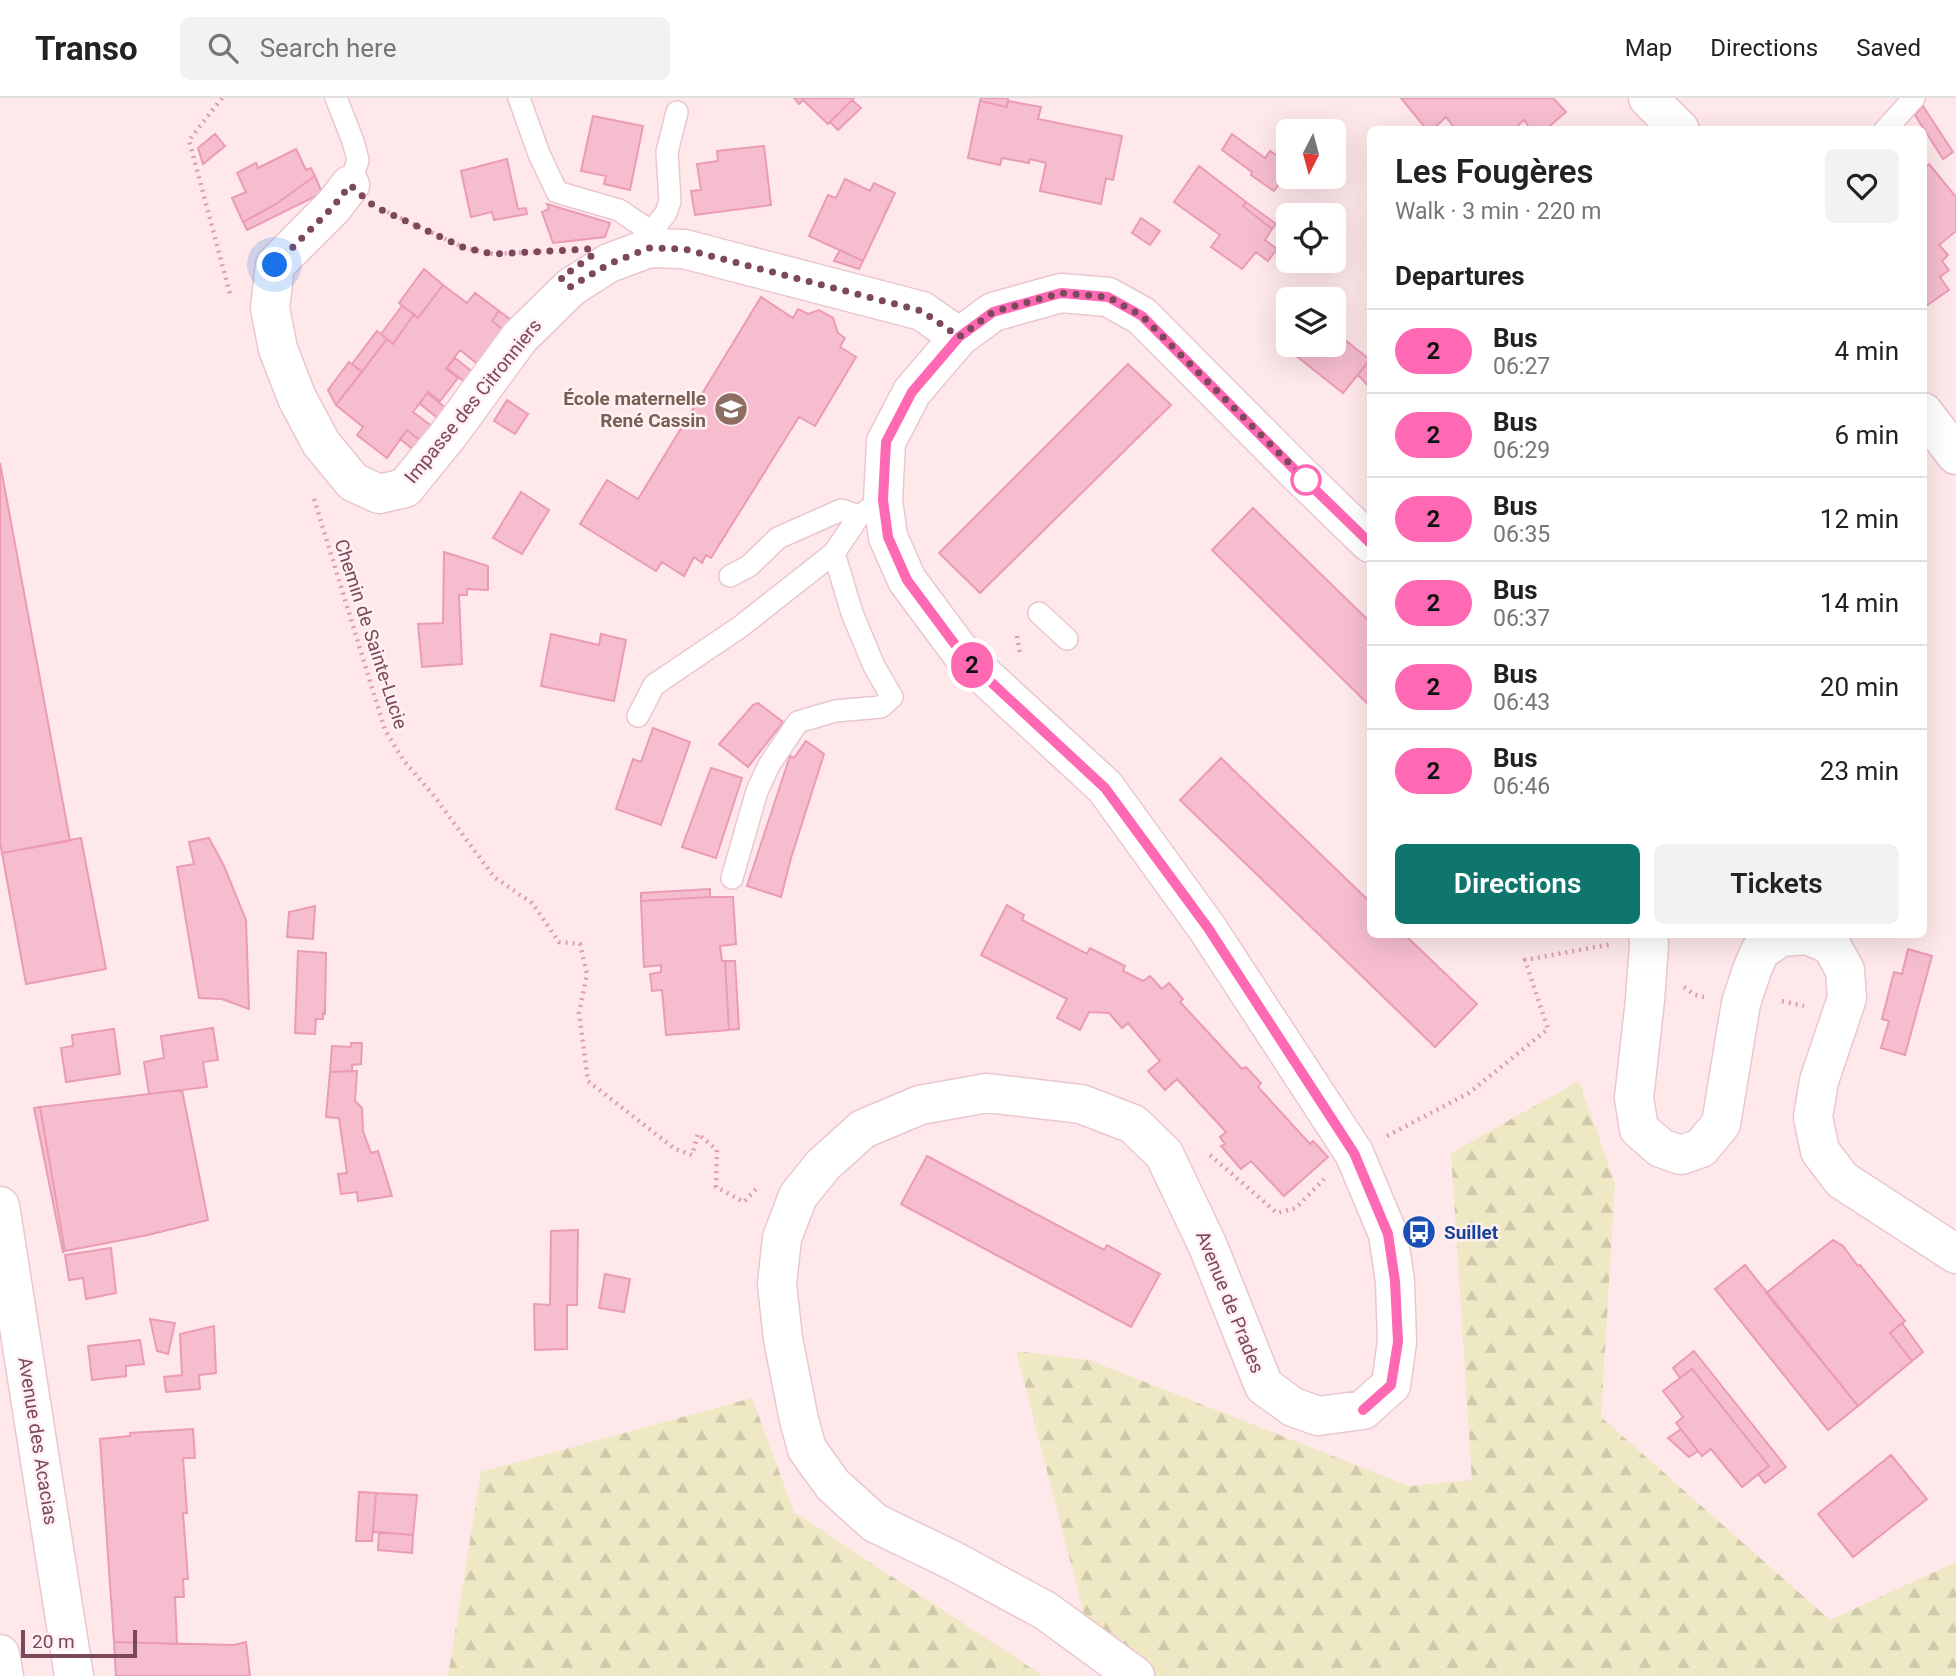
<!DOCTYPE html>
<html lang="en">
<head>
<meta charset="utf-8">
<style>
  :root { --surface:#fff; --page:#f2f2f2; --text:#222; --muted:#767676; --line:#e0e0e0; --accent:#0f766e }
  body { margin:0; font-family:Roboto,sans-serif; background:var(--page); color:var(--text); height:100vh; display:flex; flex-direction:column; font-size:26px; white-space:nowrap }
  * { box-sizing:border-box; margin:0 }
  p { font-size:23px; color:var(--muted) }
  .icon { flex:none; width:38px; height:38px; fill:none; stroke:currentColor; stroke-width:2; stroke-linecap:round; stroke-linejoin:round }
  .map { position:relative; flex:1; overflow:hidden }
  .details { position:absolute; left:1367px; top:28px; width:560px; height:812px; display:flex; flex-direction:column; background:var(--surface); border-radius:10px; box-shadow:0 7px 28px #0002 }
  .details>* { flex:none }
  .badge { padding:0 14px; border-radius:23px; font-size:24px; line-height:46px }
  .needle { width:46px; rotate:186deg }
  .fabs { position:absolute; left:1276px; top:21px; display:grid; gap:14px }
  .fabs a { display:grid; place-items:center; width:70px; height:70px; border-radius:10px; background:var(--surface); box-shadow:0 7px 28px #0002; font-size:35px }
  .scale { position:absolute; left:21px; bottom:18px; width:116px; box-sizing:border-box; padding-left:7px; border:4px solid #7c485b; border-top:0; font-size:19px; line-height:24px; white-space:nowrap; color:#7c485b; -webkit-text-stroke:5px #fff0f2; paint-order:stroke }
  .you { position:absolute; width:35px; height:35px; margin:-18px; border:5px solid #fff; border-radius:50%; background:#1a73e8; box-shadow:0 0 0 10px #1a73e833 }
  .map>.badge { position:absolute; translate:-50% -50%; box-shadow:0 0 0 4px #fff }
  h2 { padding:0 28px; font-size:26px; line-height:63px }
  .round { display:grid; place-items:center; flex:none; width:74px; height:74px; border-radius:10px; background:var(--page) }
  .overview { display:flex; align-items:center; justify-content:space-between; height:119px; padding:0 28px }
  h1 { font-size:33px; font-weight:600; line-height:52px }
  .action { display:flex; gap:14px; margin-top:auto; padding:14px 28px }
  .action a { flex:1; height:80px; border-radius:10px; background:var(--accent); color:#fff; font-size:28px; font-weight:600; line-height:80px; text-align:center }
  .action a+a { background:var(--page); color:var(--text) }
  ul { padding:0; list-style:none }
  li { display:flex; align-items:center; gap:21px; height:84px; padding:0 28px; border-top:2px solid var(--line) }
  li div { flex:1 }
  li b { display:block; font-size:26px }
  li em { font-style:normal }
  li .badge { min-width:77px; font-weight:700; text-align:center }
  header { display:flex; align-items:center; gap:42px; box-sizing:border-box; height:98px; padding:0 35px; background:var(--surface); border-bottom:2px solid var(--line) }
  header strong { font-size:33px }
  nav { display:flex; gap:38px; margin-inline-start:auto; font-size:24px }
  .search { width:490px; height:63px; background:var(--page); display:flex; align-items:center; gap:18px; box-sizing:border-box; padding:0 24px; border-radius:10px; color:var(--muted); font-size:26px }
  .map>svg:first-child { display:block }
  .forest { fill:url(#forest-firs) }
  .building { fill:#f6bdcf; stroke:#eb9bb6; stroke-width:2 }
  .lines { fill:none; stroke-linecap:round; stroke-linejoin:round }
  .lane-casing { stroke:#eac7d0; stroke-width:24 }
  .street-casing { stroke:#eac7d0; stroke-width:41 }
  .secondary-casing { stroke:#ecc1cc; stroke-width:41 }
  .path { stroke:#dc9fb3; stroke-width:4.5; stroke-dasharray:2 5; stroke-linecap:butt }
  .lane { stroke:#fff; stroke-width:21 }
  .street { stroke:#fff; stroke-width:38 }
  .secondary { stroke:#fff; stroke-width:38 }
  .line-casing { stroke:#fff; stroke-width:16 }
  .line { stroke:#ff69b4; stroke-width:10 }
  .walk { stroke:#7c485b; stroke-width:7; stroke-dasharray:0 12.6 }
  .stop-dot { fill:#fff; stroke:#ff69b4; stroke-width:3.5 }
  .labels { text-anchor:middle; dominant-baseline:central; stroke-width:5; stroke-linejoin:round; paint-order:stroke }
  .education-label { font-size:19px; font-weight:bold; fill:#785e54; stroke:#fff0f2; text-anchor:end }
  .street-label { font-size:19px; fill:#7c485b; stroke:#fff0f2 }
  .transit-label { font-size:19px; font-weight:bold; fill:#164399; stroke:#fff0f2; text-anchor:start }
</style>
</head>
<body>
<header>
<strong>Transo</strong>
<div class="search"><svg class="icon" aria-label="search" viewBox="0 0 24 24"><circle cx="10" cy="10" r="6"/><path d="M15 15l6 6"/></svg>Search here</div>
<nav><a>Map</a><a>Directions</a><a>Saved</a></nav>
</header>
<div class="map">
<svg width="1956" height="1578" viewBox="0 0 1956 1578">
  <defs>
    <pattern id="forest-firs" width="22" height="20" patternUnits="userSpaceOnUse" patternTransform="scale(1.75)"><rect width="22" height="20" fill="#eee9c4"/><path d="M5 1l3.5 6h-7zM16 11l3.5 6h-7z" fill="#d0c9ab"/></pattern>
  </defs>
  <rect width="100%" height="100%" fill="#fee8ea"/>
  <!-- forest -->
  <path class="forest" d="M1579,983L1615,1085L1601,1319L1830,1522L1956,1464V1578H1100L1016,1253L1089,1262L1409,1388L1472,1382L1451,1055Z
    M752,1300L794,1414L1043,1578H448L481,1374Z"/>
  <!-- building -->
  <path class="building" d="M794,0H854L828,26L803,2L799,6Z
    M981,0H1008L1007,9L980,3Z
    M1401,0H1553L1566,14L1545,32H1531L1524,22L1513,32H1456L1446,19L1432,32H1427Z
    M852,2L861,10L838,32L830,24Z
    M980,3L1007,9L1008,3L1041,9L1038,21L1122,38L1113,82L1106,80L1101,106L1040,93L1046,65L1030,61L1029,65L1002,60L1000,67L968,60Z
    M1923,8L1953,54L1943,61L1915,17Z
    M593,18L643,28L630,92L604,86L606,78L581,73Z
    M215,36L225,48L203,66L198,50Z
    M1232,36L1265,60L1270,53L1284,62L1279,70L1287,76L1274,93L1251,77L1252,74L1222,52Z
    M764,48L771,107L695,117L691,93L701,92L697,66L718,63L717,53Z
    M296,51L306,72L311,70L315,78L276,106L243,124L232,100L246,94L237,75L256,65L258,70Z
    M507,61L518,111L526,110L527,116L494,122L492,114L471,119L461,73Z
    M1929,66L1956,99V133L1939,147L1948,157L1942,163L1949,172L1940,179L1949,192L1923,210V72Z
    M1199,68L1246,104L1243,108L1272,131L1265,142L1277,151L1268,163L1256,154L1242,171L1211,149L1220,137L1174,104Z
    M315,78L322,95L247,132L243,124L276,106Z
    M845,81L870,93L874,85L895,95L863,163L809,138L828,97L836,100Z
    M1246,104L1276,126L1272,131L1243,108Z
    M547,106L610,125L605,139L553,145L542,114L549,111Z
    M1141,120L1160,133L1150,147L1132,135Z
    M840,152L863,163L859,171L834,163Z
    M424,171L443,187L418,220L399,205Z
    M443,187L467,205L475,195L499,213L492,223L506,234L480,268L460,252L446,271L458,280L440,303L428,294L413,314L433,329L422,344L407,332L387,360L357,337L363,329L336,307L387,241L393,246L414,216L418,220Z
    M761,199L793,220L798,211L808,216L819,212L833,220L838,235L845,240L840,249L856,259L815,328L799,319L711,460L706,457L702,465L694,459L684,478L662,464L656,473L580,426L607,382L638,401Z
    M402,208L414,216L393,246L381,236Z
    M499,213L514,224L506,234L492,223Z
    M377,233L387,241L362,274L352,266Z
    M1334,233L1370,262L1343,295L1280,245L1288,235V247H1334Z
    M455,260L474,275L466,285L447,270Z
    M1370,261V290L1358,277Z
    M349,264L362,274L336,307L328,292Z
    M1128,266L1171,307L980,495L939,455Z
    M427,295L447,311L439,321L420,306Z
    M507,302L528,316L515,336L494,323Z
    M407,332L422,344L415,353L400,341Z
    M0,365L70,743L2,755L0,745Z
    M521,394L549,412L522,456L493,440Z
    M1253,410L1370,524V608L1212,452Z
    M444,454L488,468V492L467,491V497H459L462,566L422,569L418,526L443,525Z
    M551,536L599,547L601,536L626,542L614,603L541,588Z
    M758,605L783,624L748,669L719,646L753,607Z
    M653,630L690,644L661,727L616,711L633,661L641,664Z
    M806,643L824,656L791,760L781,799L747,788L790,658L794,660Z
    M1221,660L1370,804V836H1404L1477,906L1435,949L1180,702Z
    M711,670L742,680L716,760L682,749Z
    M81,740L106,871L26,886L2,755Z
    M209,740L224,768L246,822L249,911L222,901L199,900L177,769L194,766L189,744Z
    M710,791V799L641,803V795Z
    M710,799H733L736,846L720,848L722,863H725L729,932L666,937L662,892L652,893L650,876L661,874V867L644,869L641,803Z
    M1007,807L1024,817L1022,822L1087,856L1090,850L1125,868L1123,873L1143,883L1150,878L1162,891L1169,885L1183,901L1180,904L1242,971L1246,969L1261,985L1258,989L1310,1046L1313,1043L1328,1059L1284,1098L1251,1063L1241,1071L1221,1048L1225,1046L1220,1039L1226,1034L1177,981L1165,992L1148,973L1160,963L1128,925L1122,930L1109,915L1089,914L1080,932L1057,920L1067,901L981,857Z
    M315,808L313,841L287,839L289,814Z
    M1908,851L1932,858L1905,957L1881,950L1889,923L1882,921L1894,874L1902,876Z
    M298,853L326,855L325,916L323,915V921H316L315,936L295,935Z
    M725,863H735L739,931L729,932Z
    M213,930L218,962L203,964L207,989L149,996L144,964L164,960L161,938Z
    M114,931L120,976L66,984L61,950L73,948L72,937Z
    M351,945H362L361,966L352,967V973L330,974L332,948L351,949Z
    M357,973L355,1003L362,1010L363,1033L371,1055L378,1053L392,1098L358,1103L357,1094L341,1096L338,1076L347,1075L339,1020L326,1019L330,974Z
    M182,992L208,1122L148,1137L65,1153L40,1009Z
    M40,1009L65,1153L63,1154L34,1010Z
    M927,1058L1104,1152L1107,1147L1160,1176L1131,1229L901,1106Z
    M578,1132L577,1207H567V1251L535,1252L534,1206L550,1207L551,1133Z
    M1833,1142L1843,1148L1858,1168L1860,1167L1905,1223L1890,1235L1912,1263L1858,1308L1766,1195Z
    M111,1150L116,1195L86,1201L83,1180L69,1182L65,1157Z
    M1745,1167L1858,1308L1828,1332L1715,1191Z
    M605,1176L630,1181L624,1214L599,1210Z
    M150,1221L175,1225L168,1256L157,1253Z
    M1902,1225L1923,1254L1912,1263L1890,1235Z
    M214,1228L216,1275L199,1277L200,1291L166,1294L164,1279L182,1277L180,1236Z
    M140,1242L144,1266L126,1268V1278L92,1282L88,1248Z
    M1694,1253L1786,1369L1765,1385L1758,1376L1769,1368L1692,1271L1680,1280L1673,1270Z
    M1692,1271L1769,1368L1742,1389L1711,1351L1702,1358L1676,1325L1683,1319L1663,1293Z
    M193,1331L195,1360H183L187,1415H183L188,1481H183L184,1499H175L177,1546L114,1544L100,1341L130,1338V1335Z
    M1681,1331L1698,1353L1689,1359L1668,1340Z
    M1891,1357L1927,1401L1853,1459L1818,1416Z
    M359,1394L376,1395L372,1443H356Z
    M376,1395L417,1397L413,1437L373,1434Z
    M379,1434L413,1437L412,1455L378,1452Z
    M114,1544L234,1547L246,1544L250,1578H116Z"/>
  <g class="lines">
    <!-- lane casing -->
    <g class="lane-casing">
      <path id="lane" d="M336,0L353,43L358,62L350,87
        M519,0L539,56L557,94L619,112L644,129L649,150
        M1885,32L1914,0
        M647,139L666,115L670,103L667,54L677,14
        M730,478L749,468L778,440L841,412L859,418
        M1039,515L1067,541
        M638,618L654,587L740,529L834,455L859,418L883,402
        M732,780L757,693L769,667L798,624L835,613L881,609L892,599L874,568L852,515L834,455"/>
    </g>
    <!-- street casing -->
    <g class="street-casing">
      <path id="street" d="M350,87L333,109L275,167L270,210L278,251L297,300L321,345L353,384L379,396L405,390L449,336L520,239L571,189L609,165L649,150L684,151L922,213L959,239
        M1648,836L1649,847L1645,902L1634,1000L1639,1031L1661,1050L1681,1057L1701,1050L1721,1026L1741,905L1752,872L1760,853L1781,839L1807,837L1831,847L1845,872L1847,900L1819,983L1813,1019L1820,1053L1842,1082L1956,1156
        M0,1108L74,1578
        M0,1556L4,1578
        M1135,1578L1046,1513L952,1462L875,1425L833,1387L807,1351L799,1322L783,1241L777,1186L782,1140L798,1098L823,1067L863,1031L920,1007L987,995L1081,1006L1133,1026L1164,1056L1207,1146L1264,1288L1293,1309L1318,1318L1363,1312L1391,1287L1397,1244L1395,1183L1388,1136L1354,1055L1207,830L1105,689L965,560L907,482L888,439L883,402L886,344L912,294L959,239L993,214L1061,195L1108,199L1142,218L1298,375L1370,445"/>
    </g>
    <!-- secondary casing -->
    <g class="secondary-casing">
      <path id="secondary" d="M1648,0L1680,32
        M1923,314L1956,357"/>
    </g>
    <!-- path -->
    <path class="path" d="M222,0L189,42L230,196
      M381,111L465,150L493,156L552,153
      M314,401L385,632L404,663L434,698L494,779L532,805L559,844L580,846L587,876L579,915L588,983L675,1051L692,1057L698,1036L717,1052L716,1089L744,1104L758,1089
      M1017,538L1020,556
      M1684,889L1695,897L1704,899
      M1782,903L1804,908
      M1387,1038L1469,995L1548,931L1525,862L1612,846
      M1210,1057L1277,1115L1296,1110L1324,1081"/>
    <!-- lane -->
    <use href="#lane" class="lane"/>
    <!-- street -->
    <use href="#street" class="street"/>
    <!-- secondary -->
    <use href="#secondary" class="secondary"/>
  </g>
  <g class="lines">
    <!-- line casing -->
    <g class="line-casing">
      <path id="line" d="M1363,1312L1391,1287L1398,1244L1395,1183L1388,1136L1354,1055L1208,830L1105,690L965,560L907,482L888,439L883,402L886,344L912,294L959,239L993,214L1061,195L1108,199L1142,218L1298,375L1370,445"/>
    </g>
    <!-- line -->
    <use href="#line" class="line"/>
    <!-- walk -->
    <path class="walk" d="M275,167L333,109L350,87L375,109L465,150L493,156L590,151L594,156L561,180L570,189L609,166L649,150L684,151L922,213L959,239L993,214L1061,195L1108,199L1142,218L1310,386L1306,382"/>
  </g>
  <!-- icons -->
  <defs>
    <g id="school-disc" transform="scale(1.75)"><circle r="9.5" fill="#8d6e63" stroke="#fff0f2"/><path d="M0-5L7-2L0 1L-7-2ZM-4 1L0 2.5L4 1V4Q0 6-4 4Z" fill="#fff"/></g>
    <g id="bus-disc" transform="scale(1.75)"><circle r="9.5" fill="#1a4fb4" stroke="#fff0f2"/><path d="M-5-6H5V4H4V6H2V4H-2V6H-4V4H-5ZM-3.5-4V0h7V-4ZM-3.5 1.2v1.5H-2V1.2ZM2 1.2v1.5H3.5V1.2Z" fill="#fff"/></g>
  </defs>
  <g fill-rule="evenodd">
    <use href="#school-disc" x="731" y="311"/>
    <use href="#bus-disc" x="1419" y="1134"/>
  </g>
  <!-- markers -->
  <circle class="stop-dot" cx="1306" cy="382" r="14"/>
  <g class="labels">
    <!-- education labels -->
    <g class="education-label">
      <text x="706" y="300">École maternelle<tspan x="706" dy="22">René Cassin</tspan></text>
    </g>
    <!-- street labels -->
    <g class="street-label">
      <text transform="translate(473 303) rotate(-51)">Impasse des Citronniers</text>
      <text transform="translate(371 536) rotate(72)">Chemin de Sainte-Lucie</text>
      <text transform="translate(1230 1204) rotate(68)">Avenue de Prades</text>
      <text transform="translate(38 1343) rotate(81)">Avenue des Acacias</text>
    </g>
    <!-- transit labels -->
    <g class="transit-label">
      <text x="1444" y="1134">Suillet</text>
    </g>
  </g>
</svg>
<div class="fabs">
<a><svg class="needle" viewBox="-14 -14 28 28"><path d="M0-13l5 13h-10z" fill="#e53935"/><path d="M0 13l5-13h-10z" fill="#767676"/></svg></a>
<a><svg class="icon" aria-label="locate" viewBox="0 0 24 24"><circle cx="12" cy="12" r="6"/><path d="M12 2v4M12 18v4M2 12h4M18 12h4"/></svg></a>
<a><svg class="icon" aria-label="layers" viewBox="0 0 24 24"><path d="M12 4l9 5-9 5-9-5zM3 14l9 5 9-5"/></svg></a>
</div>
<div class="scale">20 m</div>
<div class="you" style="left:275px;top:167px"></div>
<b class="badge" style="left:972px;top:567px;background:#ff69b4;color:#111">2</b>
<section class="details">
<div class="overview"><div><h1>Les Fougères</h1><p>Walk · 3 min · 220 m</p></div><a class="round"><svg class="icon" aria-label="heart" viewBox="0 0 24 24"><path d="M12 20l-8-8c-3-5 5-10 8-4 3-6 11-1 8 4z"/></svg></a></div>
<h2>Departures</h2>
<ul>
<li><span class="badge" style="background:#ff69b4;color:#111">2</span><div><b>Bus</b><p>06:27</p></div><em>4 min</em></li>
<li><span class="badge" style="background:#ff69b4;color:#111">2</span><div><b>Bus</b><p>06:29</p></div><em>6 min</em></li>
<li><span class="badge" style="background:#ff69b4;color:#111">2</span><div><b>Bus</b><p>06:35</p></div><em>12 min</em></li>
<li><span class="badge" style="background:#ff69b4;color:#111">2</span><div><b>Bus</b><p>06:37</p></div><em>14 min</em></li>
<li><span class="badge" style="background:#ff69b4;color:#111">2</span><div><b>Bus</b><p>06:43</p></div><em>20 min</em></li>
<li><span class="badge" style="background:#ff69b4;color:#111">2</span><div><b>Bus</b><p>06:46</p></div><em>23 min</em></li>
</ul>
<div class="action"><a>Directions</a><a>Tickets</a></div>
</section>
</div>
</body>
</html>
